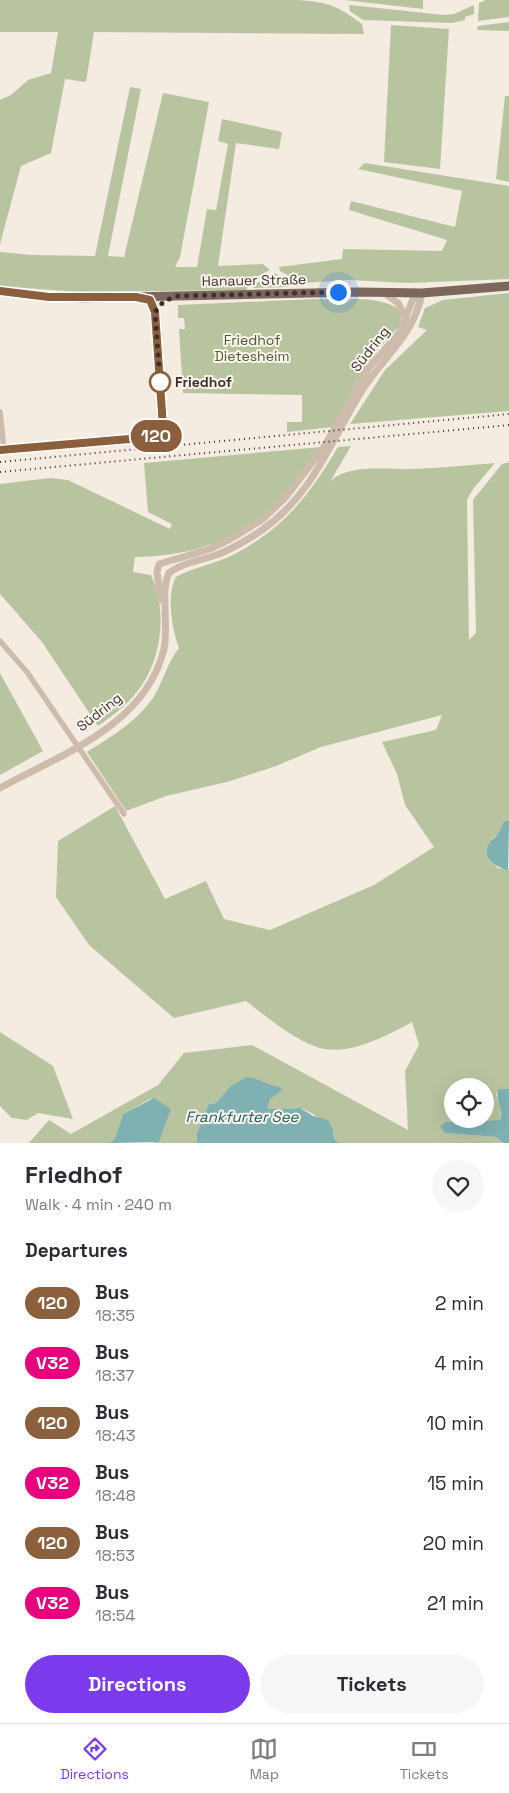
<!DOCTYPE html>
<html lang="en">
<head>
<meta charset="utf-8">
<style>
  :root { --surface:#fff; --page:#f7f7f7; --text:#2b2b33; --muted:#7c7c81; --line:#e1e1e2; --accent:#7c3aed }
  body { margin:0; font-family:"Space Grotesk",sans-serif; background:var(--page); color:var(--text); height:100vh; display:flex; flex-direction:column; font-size:19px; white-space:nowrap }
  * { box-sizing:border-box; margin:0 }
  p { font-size:16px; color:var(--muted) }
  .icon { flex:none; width:28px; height:28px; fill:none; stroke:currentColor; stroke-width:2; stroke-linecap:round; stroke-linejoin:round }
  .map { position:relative; height:1143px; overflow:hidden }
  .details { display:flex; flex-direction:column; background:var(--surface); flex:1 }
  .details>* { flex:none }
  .badge { padding:0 10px; border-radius:16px; font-size:18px; line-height:32px }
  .fabs { position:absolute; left:444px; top:1078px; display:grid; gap:10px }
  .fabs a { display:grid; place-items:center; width:50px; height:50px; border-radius:50%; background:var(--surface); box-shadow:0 5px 20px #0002; font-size:25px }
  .you { position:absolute; width:25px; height:25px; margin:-12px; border:4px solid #fff; border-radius:50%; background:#1a73e8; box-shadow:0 0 0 8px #1a73e833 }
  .map>.badge { position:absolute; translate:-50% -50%; box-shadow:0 0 0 2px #fff }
  h2 { padding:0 25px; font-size:19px; line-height:45px }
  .round { display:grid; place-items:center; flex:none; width:52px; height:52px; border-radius:26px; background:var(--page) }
  .overview { display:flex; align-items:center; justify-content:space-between; height:85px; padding:0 25px }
  h1 { font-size:24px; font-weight:800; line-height:38px }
  .cta { display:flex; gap:10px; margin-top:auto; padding:10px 25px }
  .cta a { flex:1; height:58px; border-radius:30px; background:var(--accent); color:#fff; font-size:20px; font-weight:800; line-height:58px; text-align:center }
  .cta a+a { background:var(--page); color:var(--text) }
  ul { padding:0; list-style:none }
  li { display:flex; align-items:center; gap:15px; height:60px; padding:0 25px }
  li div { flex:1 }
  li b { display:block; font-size:19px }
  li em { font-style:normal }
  li .badge { min-width:55px; font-weight:700; text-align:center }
  .tabs { display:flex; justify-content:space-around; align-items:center; height:70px; border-top:1px solid var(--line); background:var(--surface); font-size:14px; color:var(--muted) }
  .tabs a { display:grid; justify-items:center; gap:2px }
  .tabs .active { color:var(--accent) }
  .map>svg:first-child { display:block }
  .green { fill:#b8c4a0; fill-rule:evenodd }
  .water { fill:#7fb0b2 }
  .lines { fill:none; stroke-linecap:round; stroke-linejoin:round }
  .minor { stroke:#cdbbac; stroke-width:5.5 }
  .tertiary { stroke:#cdbbac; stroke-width:7 }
  .primary { stroke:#7d675c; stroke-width:9 }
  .rail { stroke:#3b302b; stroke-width:2; stroke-dasharray:1 4; stroke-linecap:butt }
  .line-casing { stroke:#fff; stroke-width:11 }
  .line { stroke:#8b5e3c; stroke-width:8 }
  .walk { stroke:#3b302b; stroke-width:5; stroke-dasharray:0 9 }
  .stop-dot { fill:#fff; stroke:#8b5e3c; stroke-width:2.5 }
  .labels { text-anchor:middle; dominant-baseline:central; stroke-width:4; stroke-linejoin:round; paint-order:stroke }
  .street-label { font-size:14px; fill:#3b302b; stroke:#fbf5ee }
  .park-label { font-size:14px; fill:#4a5a2e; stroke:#fbf5ee }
  .stop-label { font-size:14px; font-weight:bold; fill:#3b302b; stroke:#fbf5ee; text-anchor:start }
  .water-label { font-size:15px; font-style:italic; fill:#1f5a5e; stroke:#fbf5ee }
</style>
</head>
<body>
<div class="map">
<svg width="509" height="1143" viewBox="0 0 509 1143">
  <rect width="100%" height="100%" fill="#f4ebe1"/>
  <!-- green -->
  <path class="green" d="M0,0H297C331,3 334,4 362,24L364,34L94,32L86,82L65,79L51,153L21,166L0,244V100L11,95L28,80L51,73L58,32H0Z
    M344,0H423V9Z
    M486,0H509V17L478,21L479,3Z
    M349,5L444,15L454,14L474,5V14L465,17V20L452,23L363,20L350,11Z
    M509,22V31L477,30L478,26Z
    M391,25L449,29L440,169L384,162Z
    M130,87L141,89L108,256L124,257L163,93L209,102L180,257L175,267H197L207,209L216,210L228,144L218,141L222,119L282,132L279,149L236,143L218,266L263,264L270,270L258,276L246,290L78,292L0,286V252L32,255L95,256Z
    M505,96H509V182L496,179Z
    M365,163L509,186V279L408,283L349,280L303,283L280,271L279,267L342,259L343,249L442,251L447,240L349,210L351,201L455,227L462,191L358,169Z
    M275,273L292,285L288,287L254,288L252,286Z
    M509,293V411L350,424L385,370L427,330L418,327L425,308L443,300Z
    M315,299C343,301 374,294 399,309L401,316L400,325L378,350L357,381L333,427L287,432V422H302V395L183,393L179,329H185L184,318H178V305Z
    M351,446L330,482C347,463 390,470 413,469C440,468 468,465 495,463L473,489L467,500L469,640L476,633L473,500L502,464L509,462V821H505L499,833L492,839L489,860L498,868L509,869V1089H498L496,1095L501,1107L500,1120L446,1122V1133L496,1137L504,1143H339L334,1139L333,1130C325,1122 309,1109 297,1108C287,1107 275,1111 266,1108V1104L280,1087L267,1085L262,1081L225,1093L216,1103L209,1104L197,1132V1143H153L159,1141L171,1109L150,1099L123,1114L115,1138L110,1143H29L49,1120L71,1134L158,1085L184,1053L252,1045L408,1130L405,1071L419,1045L412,1022C386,1036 345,1059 314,1046C289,1036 267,1017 246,1001L174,1018L89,945L56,897L58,841L115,806L165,899L206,881L224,919L270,930L374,885L434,847L405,805L397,774L382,742L436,730L442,715L321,747L276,766L227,782L166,796L126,811L87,752C112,736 140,720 156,693C164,678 168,662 179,648C172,630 166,594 176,577C194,567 215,564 233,555C284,528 309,496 338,447ZM452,1086H485V1119H452Z
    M321,447C309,463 297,481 283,496C241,540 195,556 135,557L133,572L151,575C168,611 162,662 136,693C126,706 112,716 98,726L42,642L0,594V484L50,478L68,480L170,529L172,524L148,512L144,463Z
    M0,673L43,751L0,775Z
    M0,1032L53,1066L73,1119L38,1113L27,1120L12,1118L0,1106Z"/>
  <!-- water -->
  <path class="water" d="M505,821H509L508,870C496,867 481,859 489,844C492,839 497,836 499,832C501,828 502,825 505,821Z
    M246,1077C259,1078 267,1085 280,1087L282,1090L270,1099L267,1108L271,1109L300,1108L313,1116L328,1120L333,1130L334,1139L339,1143H197V1132L209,1104L216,1103L230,1087Z
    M498,1089H509V1143H504L496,1137L445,1133L440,1126L446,1122L500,1120C504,1108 495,1100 498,1089Z
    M154,1098L171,1109L159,1142L110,1143L115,1138L123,1114Z"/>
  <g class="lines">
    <!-- minor -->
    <path class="minor" d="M0,412L4,450
      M0,641L27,672L124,814"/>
    <!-- tertiary -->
    <path class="tertiary" d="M383,292L398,303L406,319
      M161,600L157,572L159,564L210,549L232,538L263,519L285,498L324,447L368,369L399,333L413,299L422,293
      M0,788C62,754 146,725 164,649C169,626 160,590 169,573C183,562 203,560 219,554C234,548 249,539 262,530C313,494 330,443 361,392C383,357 414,336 422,293"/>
    <!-- primary -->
    <path class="primary" d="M0,291L49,297L84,298L358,292L422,293L509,286
      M0,450L153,437L161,434L163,427L155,312L152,302L143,298"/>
    <!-- rail -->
    <path class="rail" d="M0,462L509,414
      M0,472L509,425"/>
  </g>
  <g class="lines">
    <!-- line casing -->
    <g class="line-casing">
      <path id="line" d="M0,291L49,297H136L150,300L155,312L163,427L161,434L153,437L0,450"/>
    </g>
    <!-- line -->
    <use href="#line" class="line"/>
    <!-- walk -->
    <path class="walk" d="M160,382L155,312L164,301L177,296L338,292"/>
  </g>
  <!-- markers -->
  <circle class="stop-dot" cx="160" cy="382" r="10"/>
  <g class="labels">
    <!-- street labels -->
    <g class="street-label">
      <text transform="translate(254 280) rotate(-1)">Hanauer Straße</text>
      <text transform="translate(370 349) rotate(-52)">Südring</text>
      <text transform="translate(99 712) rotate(-38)">Südring</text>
    </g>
    <!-- park labels -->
    <g class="park-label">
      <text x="252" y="340">Friedhof<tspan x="252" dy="16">Dietesheim</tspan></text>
    </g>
    <!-- stop labels -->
    <g class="stop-label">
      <text x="175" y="382">Friedhof</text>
    </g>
    <!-- water labels -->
    <g class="water-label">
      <text x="242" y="1116">Frankfurter See</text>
    </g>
  </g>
</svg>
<div class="fabs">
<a><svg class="icon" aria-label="locate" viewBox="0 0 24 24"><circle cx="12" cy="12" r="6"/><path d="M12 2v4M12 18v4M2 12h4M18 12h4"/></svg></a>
</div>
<div class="you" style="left:338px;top:292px"></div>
<b class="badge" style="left:156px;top:436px;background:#8b5e3c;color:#fff">120</b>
</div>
<section class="details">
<div class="overview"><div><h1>Friedhof</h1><p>Walk · 4 min · 240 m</p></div><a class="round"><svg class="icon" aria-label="heart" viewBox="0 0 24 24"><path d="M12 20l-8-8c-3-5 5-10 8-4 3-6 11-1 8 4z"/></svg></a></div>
<h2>Departures</h2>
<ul>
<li><span class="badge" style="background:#8b5e3c;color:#fff">120</span><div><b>Bus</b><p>18:35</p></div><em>2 min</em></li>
<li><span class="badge" style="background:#e6007e;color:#fff">V32</span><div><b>Bus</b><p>18:37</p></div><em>4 min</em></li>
<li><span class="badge" style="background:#8b5e3c;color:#fff">120</span><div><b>Bus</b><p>18:43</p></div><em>10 min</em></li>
<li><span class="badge" style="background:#e6007e;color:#fff">V32</span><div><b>Bus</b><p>18:48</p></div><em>15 min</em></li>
<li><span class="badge" style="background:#8b5e3c;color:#fff">120</span><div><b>Bus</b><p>18:53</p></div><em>20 min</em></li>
<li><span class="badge" style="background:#e6007e;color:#fff">V32</span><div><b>Bus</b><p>18:54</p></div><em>21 min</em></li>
</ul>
<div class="cta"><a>Directions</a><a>Tickets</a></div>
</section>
<nav class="tabs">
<a class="active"><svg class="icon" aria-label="directions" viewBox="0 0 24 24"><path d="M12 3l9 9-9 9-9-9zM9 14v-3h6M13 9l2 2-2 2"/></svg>Directions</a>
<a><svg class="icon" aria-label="map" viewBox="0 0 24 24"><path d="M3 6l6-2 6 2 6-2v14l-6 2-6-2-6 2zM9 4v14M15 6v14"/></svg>Map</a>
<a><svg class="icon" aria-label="tickets" viewBox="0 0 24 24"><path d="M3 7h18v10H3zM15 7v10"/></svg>Tickets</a>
</nav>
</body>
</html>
